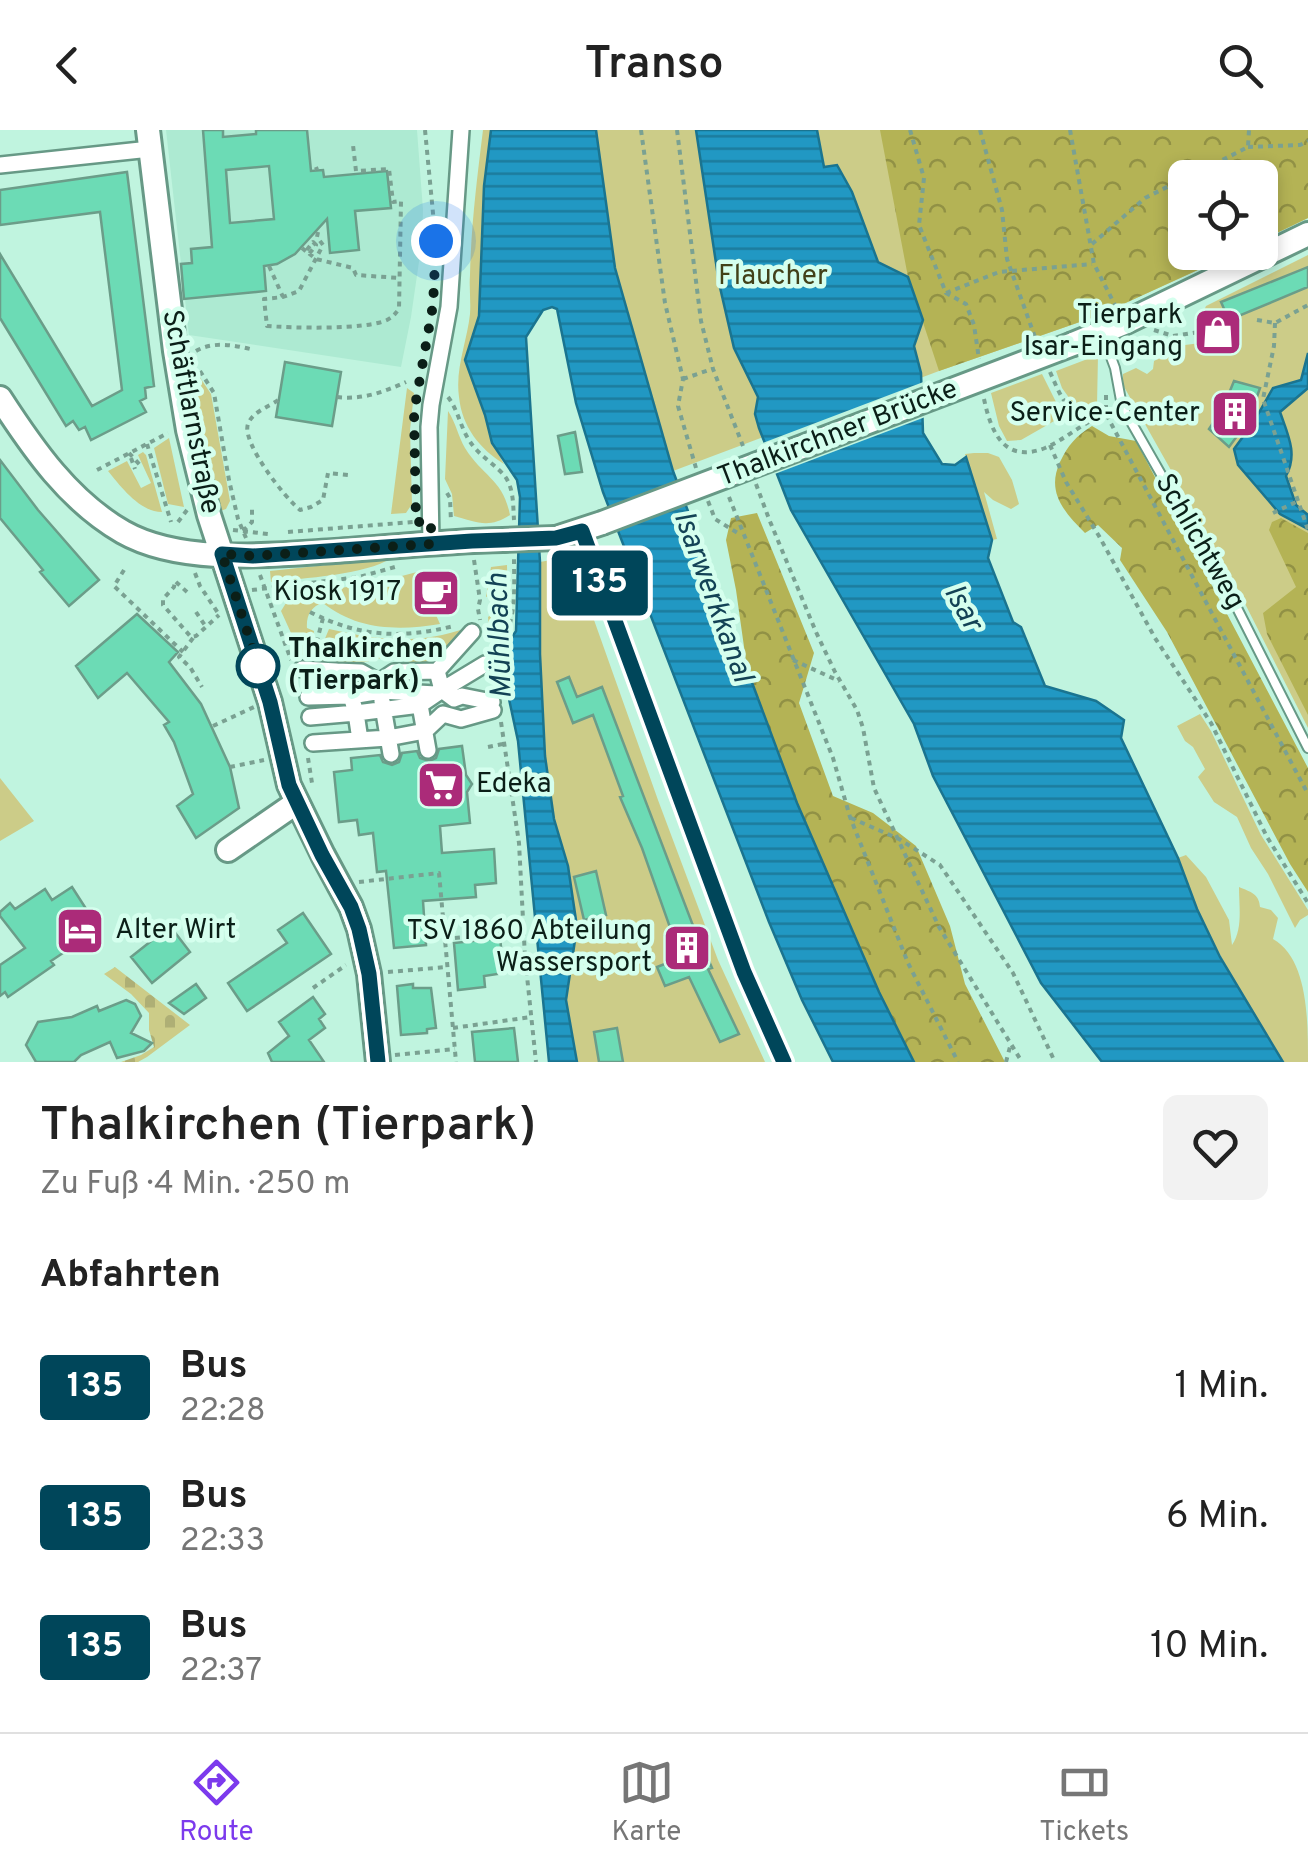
<!DOCTYPE html>
<html lang="de">
<head>
<meta charset="utf-8">
<style>
  :root { --surface:#fff; --page:#f2f2f2; --text:#222; --muted:#767676; --line:#e0e0e0; --accent:#7c3aed }
  body { margin:0; font-family:Overpass,sans-serif; background:var(--page); color:var(--text); height:100vh; display:flex; flex-direction:column; font-size:38px; white-space:nowrap }
  * { box-sizing:border-box; margin:0 }
  p { font-size:32px; color:var(--muted) }
  .icon { flex:none; width:55px; height:55px; fill:none; stroke:currentColor; stroke-width:2; stroke-linecap:round; stroke-linejoin:round }
  .map { position:relative; height:932px; overflow:hidden }
  .panel { display:flex; flex-direction:column; background:var(--surface); flex:1 }
  .panel>* { flex:none }
  .badge { padding:0 20px; border-radius:8px; font-size:35px; line-height:65px }
  .fabs { position:absolute; left:1168px; top:30px; display:grid; gap:20px }
  .fabs a { display:grid; place-items:center; width:110px; height:110px; border-radius:15px; background:var(--surface); box-shadow:0 5px 15px #0003; font-size:50px }
  .you { position:absolute; width:50px; height:50px; margin:-25px; border:8px solid #fff; border-radius:50%; background:#1a73e8; box-shadow:0 0 0 15px #1a73e833 }
  .map>.badge { position:absolute; translate:-50% -50%; box-shadow:0 0 0 5px #fff }
  h2 { padding:0 40px; font-size:38px; line-height:90px }
  .round { display:grid; place-items:center; flex:none; width:105px; height:105px; border-radius:15px; background:var(--page) }
  .head { display:flex; align-items:center; justify-content:space-between; height:170px; padding:0 40px }
  h1 { font-size:48px; font-weight:600; line-height:75px }
  ul { padding:0; list-style:none }
  li { display:flex; align-items:center; gap:30px; height:130px; padding:0 40px }
  li div { flex:1 }
  li b { display:block; font-size:38px }
  li em { font-style:normal }
  li .badge { min-width:110px; font-weight:700; text-align:center }
  header { display:flex; justify-content:space-between; align-items:center; height:130px; padding:0 40px; background:var(--surface); font-size:45px; font-weight:600 }
  .tab-bar { display:flex; justify-content:space-around; align-items:center; height:140px; border-top:2px solid var(--line); background:var(--surface); font-size:28px; color:var(--muted) }
  .tab-bar a { display:grid; justify-items:center; gap:5px }
  .tab-bar .selected { color:var(--accent) }
  .map>svg:first-child { display:block }
  .built { fill:#adead2 }
  .green { fill:#cc8 }
  .forest { fill:url(#forest-crowns) }
  .cemetery { fill:url(#cemetery-stones) }
  .water { fill:url(#water-rules); stroke:#1a7490; stroke-width:2.5 }
  .pier { fill:#c0f4df }
  .building { fill:#6cdbb5; stroke:#6b9d89; stroke-width:2.5; fill-rule:evenodd }
  .lines { fill:none; stroke-linecap:round; stroke-linejoin:round }
  .lane-casing { stroke:#679986; stroke-width:12 }
  .street-casing { stroke:#679986; stroke-width:20 }
  .secondary-casing { stroke:#679986; stroke-width:28 }
  .path { stroke:#7aa192; stroke-width:4; stroke-dasharray:5 5; stroke-linecap:butt }
  .lane { stroke:#fff; stroke-width:8 }
  .street { stroke:#fff; stroke-width:15 }
  .secondary { stroke:#fff; stroke-width:22 }
  .secondary-bridge-casing { stroke:#679986; stroke-width:28; stroke-linecap:butt }
  .secondary-bridge { stroke:#fff; stroke-width:22 }
  .line-casing { stroke:#fff; stroke-width:22 }
  .line { stroke:#00465a; stroke-width:15 }
  .walk { stroke:#0b1f18; stroke-width:10; stroke-dasharray:0 18 }
  .stop-dot { fill:#fff; stroke:#00465a; stroke-width:5 }
  .labels { text-anchor:middle; dominant-baseline:central; stroke-width:9; stroke-linejoin:round; paint-order:stroke }
  .park-label { font-size:28px; fill:#424119; stroke:#d5ffee }
  .poi-label { font-size:28px; fill:#0b1f18; stroke:#d5ffee; text-anchor:end }
  .street-label { font-size:28px; fill:#0b1f18; stroke:#d5ffee }
  .stop-label { font-size:28px; font-weight:bold; fill:#0b1f18; stroke:#d5ffee; text-anchor:start }
  .water-label { font-size:30px; font-style:italic; fill:#134255; stroke:#d5ffee }
</style>
</head>
<body>
<header><svg class="icon" aria-label="back" viewBox="0 0 24 24"><path d="M15 5l-7 7 7 7"/></svg>Transo<svg class="icon" aria-label="search" viewBox="0 0 24 24"><circle cx="10" cy="10" r="6"/><path d="M15 15l6 6"/></svg></header>
<div class="map">
<svg width="1308" height="932" viewBox="0 0 1308 932">
  <defs>
    <pattern id="forest-crowns" width="20" height="18" patternUnits="userSpaceOnUse" patternTransform="scale(2.5)"><rect width="20" height="18" fill="#b4b355"/><path d="M2 6a3 3 0 1 1 6 0M12 15a3 3 0 1 1 6 0" fill="none" stroke="#919145"/></pattern>
    <pattern id="cemetery-stones" width="16" height="16" patternUnits="userSpaceOnUse" patternTransform="scale(2.5)"><rect width="16" height="16" fill="#cc8"/><path d="M2 7V4a2 2 0 0 1 4 0v3zM10 15v-3a2 2 0 0 1 4 0v3z" fill="#aeaf75"/></pattern>
    <pattern id="water-rules" width="6" height="5" patternUnits="userSpaceOnUse" patternTransform="scale(2.5)"><rect width="6" height="5" fill="#2198c3"/><path d="M0 2.5h6" fill="none" stroke="#1b7b9d"/></pattern>
  </defs>
  <rect width="100%" height="100%" fill="#c0f4df"/>
  <!-- built -->
  <path class="built" d="M166,0H417L423,80L422,111L411,187L401,237L189,205Z"/>
  <!-- green -->
  <path class="green" d="M483,0H491L484,56L479,186L465,230L485,285L492,313L504,334C480,319 462,297 459,267C455,238 467,212 470,184C471,171 469,158 470,145C471,97 477,48 483,0Z
    M596,0H1308V88L1260,111V48H1185V122L1235,123L1097,186L939,241L673,341L615,138Z
    M1308,125V598L1234,452L1123,255V244L1136,238L1147,244L1153,239L1154,231L1185,215L1208,212L1203,183L1206,176Z
    M1098,225L1097,276L1088,284L1080,283L1062,258L1056,241Z
    M189,231L211,264L230,371L226,379L220,381L197,279Z
    M1042,244L1063,286L1021,310L1007,311L999,296L991,263Z
    M407,258L414,263L410,300L412,374L406,383L391,384Z
    M448,281C456,293 458,306 465,318C483,347 503,349 510,385C489,399 476,392 454,386L452,364L445,349Z
    M169,308L184,377L168,374L154,318Z
    M143,322L146,325L162,382C140,382 121,357 108,341L127,331L141,358L151,353L138,325Z
    M974,323H988L999,327L1012,350L1019,374L1011,379L993,370L984,362L997,409L992,410L965,324Z
    M567,427L583,459L658,670L718,830L765,932H577L566,870L577,797L568,736L554,689L545,626L540,524V432Z
    M391,428C367,445 302,448 271,452L270,441Z
    M507,435L508,483L505,498L496,512L490,508L488,487L500,479L493,464L486,467L491,437Z
    M417,442L440,494C398,501 357,500 323,473C311,476 306,486 307,498L314,501L309,527L301,525L281,481L291,465L375,453Z
    M466,498L436,531L410,533L402,524C378,527 337,544 316,530L329,499C376,510 420,515 466,498Z
    M1200,584L1211,601L1261,705L1308,780V785L1300,790L1295,798L1268,744L1251,718L1237,687L1214,672L1198,647L1205,639L1193,617L1185,611L1177,596Z
    M0,648L34,691L0,711Z
    M1186,725L1206,747L1229,790L1232,815C1243,799 1239,777 1239,757C1251,762 1259,764 1260,777L1271,780L1278,788L1273,809C1308,829 1308,889 1308,932H1283C1244,866 1201,802 1178,728Z"/>
  <!-- forest -->
  <path class="forest" d="M880,0H1308V88L1260,111V48H1185V122L1235,123L1097,186L939,241L908,147Z
    M1092,296L1109,306L1136,311L1308,638V762L1290,734L1167,502L1120,430L1122,418L1098,395L1085,403C1064,382 1046,362 1060,332C1068,315 1076,306 1092,296Z
    M757,383L814,523L799,573L833,666L873,683L916,716L950,796L965,854L1005,932H914L879,862L845,785L797,673L747,538L736,460L726,410L731,388Z
    M1281,388L1308,403V585L1267,504L1263,483L1296,457L1269,400L1272,392Z"/>
  <!-- cemetery -->
  <path class="cemetery" d="M115,837L190,895L147,927L138,932H121L141,925L154,917L149,900V883L131,864L104,844Z"/>
  <!-- water -->
  <path class="water" d="M491,0H596L615,138L673,341L797,673L879,862L914,932H833L802,870L769,792L603,362L576,273L557,179L552,177L543,180L526,207L540,432V524L545,626L554,689L568,736L577,797L566,870L577,932H549L518,611L509,569L503,521L516,501L520,367L517,350L492,313L485,285L465,230L479,186L484,56Z
    M696,0H817L824,37L837,35L852,62L878,132L908,147L923,190L914,216L921,243L923,303L942,334L955,335L966,327L992,410L988,428L1013,492L1021,497L1045,556L1096,571L1124,590L1121,608L1178,728L1197,779L1220,827L1283,932H1102L1041,853L933,646L914,594L791,380L759,298L755,284L758,267L734,218L719,153Z
    M1308,223V258L1280,282C1288,305 1298,324 1286,346L1296,375L1308,385V399L1280,384L1238,335L1234,319L1253,293L1273,258L1301,250Z"/>
  <!-- pier -->
  <path class="pier" d="M926,251L928,286L772,345L760,314Z"/>
  <!-- building -->
  <path class="building" d="M203,0H223V7L256,4V0H307L311,41L323,40L324,47L387,41L391,78L355,81L359,120L330,123L327,89L295,124L277,134L264,136L266,161L184,169L181,134L192,133L191,119L212,117ZM269,36L274,89L230,93L226,40Z
    M127,42L154,256L145,258L146,268L140,271L146,282L91,310L85,297L79,300L73,291L66,296L0,188V124L92,276L122,260L100,82L0,95V60Z
    M1308,137V157L1229,190L1221,172Z
    M285,232L341,242L332,296L276,287Z
    M1234,251L1260,258L1249,290L1229,317L1209,299L1223,278Z
    M575,302L582,342L565,344L558,306Z
    M0,330L38,380L99,450L69,476L40,442L43,440L0,388Z
    M137,484L178,522L169,532L201,574L230,637L239,678L196,708L177,676L193,664L174,612L164,595L169,592L127,543L98,568L76,536Z
    M569,547L577,567L602,557L692,793L712,838L708,839L739,904L720,912L689,847L665,856L657,837L675,830L665,806L672,803L642,718L620,667L623,666L593,585L573,593L557,552Z
    M462,616L466,645L472,654L467,662L470,693L440,696L442,723L494,719L496,753L475,755L476,767L423,771L426,815L394,818L386,741L377,742L373,703L359,705L357,690L339,692L334,642L352,640L351,628L380,625L383,632L392,635L399,632L402,623L417,621L420,628L429,631L436,628L439,619Z
    M596,741L606,785L584,790L574,747Z
    M72,757L99,799L51,831L54,835L8,867L5,862L0,866V835L25,818L0,786V782L10,773L15,779L45,759L52,770Z
    M303,783L331,824L247,881L228,853L287,813L278,800Z
    M170,796L190,822L152,853L131,827Z
    M500,808L504,843L484,846L485,857L458,860L454,813Z
    M196,854L206,868L184,884L169,873Z
    M413,854V858H431L436,898L427,899V903L401,905L397,856Z
    M313,867L325,884L319,889L325,898L309,910L324,932H272L268,923L289,906L279,892Z
    M126,870L135,874L141,886L131,903L152,913L144,921L117,928L110,912L81,925L74,932H36L26,915L38,892L72,887L97,876L99,881Z
    M514,898L518,932H475L472,902Z
    M617,898L623,932H599L594,902Z"/>
  <g class="lines">
    <!-- lane casing -->
    <g class="lane-casing">
      <path id="lane" d="M1102,203L1115,238L1122,276L1235,474L1308,618"/>
    </g>
    <!-- street casing -->
    <g class="street-casing">
      <path id="street" d="M0,35L150,19
        M582,401L744,841L784,932
        M431,414L429,297L431,275L449,177L461,0
        M485,534L442,560L454,569L462,566L492,572
        M302,539L336,541L351,566L356,583L420,575
        M336,541L361,542L379,552L394,542L437,541
        M308,567L351,566L381,561L436,564
        M382,571L391,624
        M310,587L356,583L360,610
        M313,613L388,608L425,601L443,584L461,589L493,580
        M428,620L420,575L442,560L437,541L472,502"/>
    </g>
    <!-- secondary casing -->
    <g class="secondary-casing">
      <path id="secondary" d="M148,0L175,221L188,300L209,385L270,572L289,655L323,725L351,777L359,799L369,844L378,932
        M1073,214L1124,193L1308,104
        M0,268C33,319 69,371 123,402C181,435 271,425 335,421C391,417 447,411 503,410
        M556,408L602,393
        M228,720L296,673"/>
    </g>
    <!-- path -->
    <path class="path" d="M425,0L436,114
      M641,0L665,173L683,249L678,276L696,338
      M677,0L701,191L713,239L743,316
      M910,0L924,48L919,95L946,163L966,174L974,195L979,229
      M980,0L1002,80L1007,129L1036,210
      M1070,0L1094,134L1116,177
      M1248,17L1300,15L1308,11
      M316,37L317,40
      M1187,48L1248,17L1249,0
      M318,102L317,107L323,115L299,161L283,167L264,169L267,196C292,198 366,200 387,190C394,186 394,185 399,179L401,71L393,72L389,39L356,41L353,15
      M1092,114L1145,68L1185,48
      M302,118L309,124L316,115L313,112L306,121L316,129L353,138L356,145L399,148
      M269,136L283,167
      M946,163L999,142L1092,134
      M1257,190L1275,193L1308,175
      M1275,193L1274,216L1263,269L1308,400
      M1154,200L1173,206L1238,196
      M196,221C213,211 235,215 254,220
      M200,241L214,263L229,350L238,389L246,408
      M1050,242C1059,262 1066,283 1089,290
      M683,249L712,239
      M1106,265V284L1308,664
      M337,267C362,270 384,262 406,252
      M448,267C458,280 460,296 469,310C479,326 491,331 503,344C514,356 513,375 514,390
      M984,269C991,302 1004,334 1045,318C1066,309 1083,292 1106,284
      M278,270C269,277 253,281 248,294C241,312 285,368 300,380L311,377L323,370L328,343L348,345
      M147,314L171,392
      M1050,315L1066,352L1099,406L1155,508L1211,593L1267,707L1308,773
      M129,323L141,336
      M131,328L135,339
      M97,340L168,303
      M756,354L769,389L816,502L835,542L857,580L863,598L874,658L939,797L1022,932
      M447,363L450,368L451,392
      M729,367L833,628L850,687L908,833L958,932
      M708,371L715,389L741,405
      M1273,383L1298,371
      M178,392L187,380
      M233,400L268,404
      M243,401L252,392V377
      M288,402L413,392
      M474,430L480,470L478,479L480,490
      M124,440L114,456L183,522
      M195,443L200,456L220,486
      M260,445L291,530
      M252,460L359,447L395,437
      M187,462L175,451L174,457L163,469V475L191,507L196,506L219,485
      M575,474L591,468
      M196,482L206,497
      M310,482C359,507 401,509 454,496
      M193,508L179,527L190,537L202,557
      M494,519C518,499 514,459 514,429
      M314,522L323,488
      M793,530L839,551
      M501,592L519,713L525,827L536,932
      M213,596L254,577
      M488,617L503,614
      M308,628L312,653
      M230,637L264,630
      M851,688L899,709L940,735L1013,843L1055,932
      M359,752L439,743L456,932
      M445,809L523,801
      M388,842L447,837
      M313,858L346,835
      M453,898L531,887
      M395,925L455,919
      M1006,932L1011,913"/>
    <!-- lane -->
    <use href="#lane" class="lane"/>
    <!-- street -->
    <use href="#street" class="street"/>
    <!-- secondary -->
    <use href="#secondary" class="secondary"/>
    <!-- secondary-bridge casing -->
    <g class="secondary-bridge-casing">
      <path id="secondary-bridge" d="M602,393L1073,214
        M503,410L556,408"/>
    </g>
    <!-- secondary-bridge -->
    <use href="#secondary-bridge" class="secondary-bridge"/>
  </g>
  <g class="lines">
    <!-- line casing -->
    <g class="line-casing">
      <path id="line" d="M378,932L369,844L359,799L351,777L322,725L289,655L270,572L222,424L253,426L472,411L556,408L582,401L744,842L784,932"/>
    </g>
    <!-- line -->
    <use href="#line" class="line"/>
    <!-- walk -->
    <path class="walk" d="M258,536L261,544L222,424L253,426L431,414V392H416L414,282L433,175L436,111"/>
  </g>
  <!-- icons -->
  <defs>
    <g id="shop-square" transform="scale(2.5)"><rect x="-9" y="-9" width="18" height="18" rx="4" fill="#ab2b79" stroke="#d5ffee"/><path d="M-5-2.5h2.3a2.7 3.5 0 0 1 5.4 0H5L5.5 6h-11ZM-1.5-2.5h3a1.5 2.3 0 0 0-3 0Z" fill="#fff"/></g>
    <g id="building-square" transform="scale(2.5)"><rect x="-9" y="-9" width="18" height="18" rx="4" fill="#ab2b79" stroke="#d5ffee"/><path d="M-4-6H4V6H1V3H-1V6H-4ZM-2.5-4.3h1.7v1.8h-1.7ZM.8-4.3h1.7v1.8H.8ZM-2.5-1h1.7V.8h-1.7ZM.8-1h1.7V.8H.8Z" fill="#fff"/></g>
    <g id="cafe-square" transform="scale(2.5)"><rect x="-9" y="-9" width="18" height="18" rx="4" fill="#ab2b79" stroke="#d5ffee"/><path d="M-5.5-4.5H6V0H3Q3 3.5 0 3.5H-2.5Q-5.5 3.5-5.5 0ZM3-3.2v2h1.7v-2ZM-6 4.5H4V6H-6Z" fill="#fff"/></g>
    <g id="supermarket-square" transform="scale(2.5)"><rect x="-9" y="-9" width="18" height="18" rx="4" fill="#ab2b79" stroke="#d5ffee"/><path d="M-6-5.5h2.5l.6 2H6L4.5 2H-2.5L-4.4-4H-6ZM-1.5 3.2a1.3 1.3 0 1 0 .1 0ZM3 3.2a1.3 1.3 0 1 0 .1 0Z" fill="#fff"/></g>
    <g id="hotel-square" transform="scale(2.5)"><rect x="-9" y="-9" width="18" height="18" rx="4" fill="#ab2b79" stroke="#d5ffee"/><path d="M-6-4.5h1.5V1H6V5H4.5V3h-9V5H-6ZM-4 0a1.8 1.8 0 1 1 3.6 0ZM.5 0V-2.5h3Q6-2.5 6 0Z" fill="#fff"/></g>
  </defs>
  <g fill-rule="evenodd">
    <use href="#shop-square" x="1218" y="202"/>
    <use href="#building-square" x="1235" y="284"/>
    <use href="#cafe-square" x="436" y="463"/>
    <use href="#supermarket-square" x="441" y="655"/>
    <use href="#hotel-square" x="80" y="801"/>
    <use href="#building-square" x="687" y="818"/>
  </g>
  <!-- markers -->
  <circle class="stop-dot" cx="258" cy="536" r="20"/>
  <g class="labels">
    <!-- park labels -->
    <g class="park-label">
      <text x="773" y="147">Flaucher</text>
    </g>
    <!-- poi labels -->
    <g class="poi-label">
      <text x="1183" y="186">Tierpark<tspan x="1183" dy="32">Isar-Eingang</tspan></text>
      <text x="1200" y="284">Service-Center</text>
      <text x="401" y="463">Kiosk 1917</text>
      <text x="476" y="655" text-anchor="start">Edeka</text>
      <text x="115" y="801" text-anchor="start">Alter Wirt</text>
      <text x="652" y="802">TSV 1860 Abteilung<tspan x="652" dy="32">Wassersport</tspan></text>
    </g>
    <!-- street labels -->
    <g class="street-label">
      <text transform="translate(190 282) rotate(79)">Schäftlarnstraße</text>
      <text transform="translate(838 304) rotate(-21)">Thalkirchner Brücke</text>
      <text transform="translate(1199 412) rotate(60)">Schlichtweg</text>
    </g>
    <!-- stop labels -->
    <g class="stop-label">
      <text x="288" y="520">Thalkirchen<tspan x="288" dy="32">(Tierpark)</tspan></text>
    </g>
    <!-- water labels -->
    <g class="water-label">
      <text transform="translate(712 467) rotate(70)">Isarwerkkanal</text>
      <text transform="translate(962 478) rotate(61)">Isar</text>
      <text transform="translate(501 506) rotate(-92)">Mühlbach</text>
    </g>
  </g>
</svg>
<div class="fabs">
<a><svg class="icon" aria-label="locate" viewBox="0 0 24 24"><circle cx="12" cy="12" r="6"/><path d="M12 2v4M12 18v4M2 12h4M18 12h4"/></svg></a>
</div>
<div class="you" style="left:436px;top:111px"></div>
<b class="badge" style="left:600px;top:453px;background:#00465a;color:#fff">135</b>
</div>
<section class="panel">
<div class="head"><div><h1>Thalkirchen (Tierpark)</h1><p>Zu Fuß · 4 Min. · 250 m</p></div><a class="round"><svg class="icon" aria-label="heart" viewBox="0 0 24 24"><path d="M12 20l-8-8c-3-5 5-10 8-4 3-6 11-1 8 4z"/></svg></a></div>
<h2>Abfahrten</h2>
<ul>
<li><span class="badge" style="background:#00465a;color:#fff">135</span><div><b>Bus</b><p>22:28</p></div><em>1 Min.</em></li>
<li><span class="badge" style="background:#00465a;color:#fff">135</span><div><b>Bus</b><p>22:33</p></div><em>6 Min.</em></li>
<li><span class="badge" style="background:#00465a;color:#fff">135</span><div><b>Bus</b><p>22:37</p></div><em>10 Min.</em></li>
</ul>
</section>
<nav class="tab-bar">
<a class="selected"><svg class="icon" aria-label="directions" viewBox="0 0 24 24"><path d="M12 3l9 9-9 9-9-9zM9 14v-3h6M13 9l2 2-2 2"/></svg>Route</a>
<a><svg class="icon" aria-label="map" viewBox="0 0 24 24"><path d="M3 6l6-2 6 2 6-2v14l-6 2-6-2-6 2zM9 4v14M15 6v14"/></svg>Karte</a>
<a><svg class="icon" aria-label="tickets" viewBox="0 0 24 24"><path d="M3 7h18v10H3zM15 7v10"/></svg>Tickets</a>
</nav>
</body>
</html>
